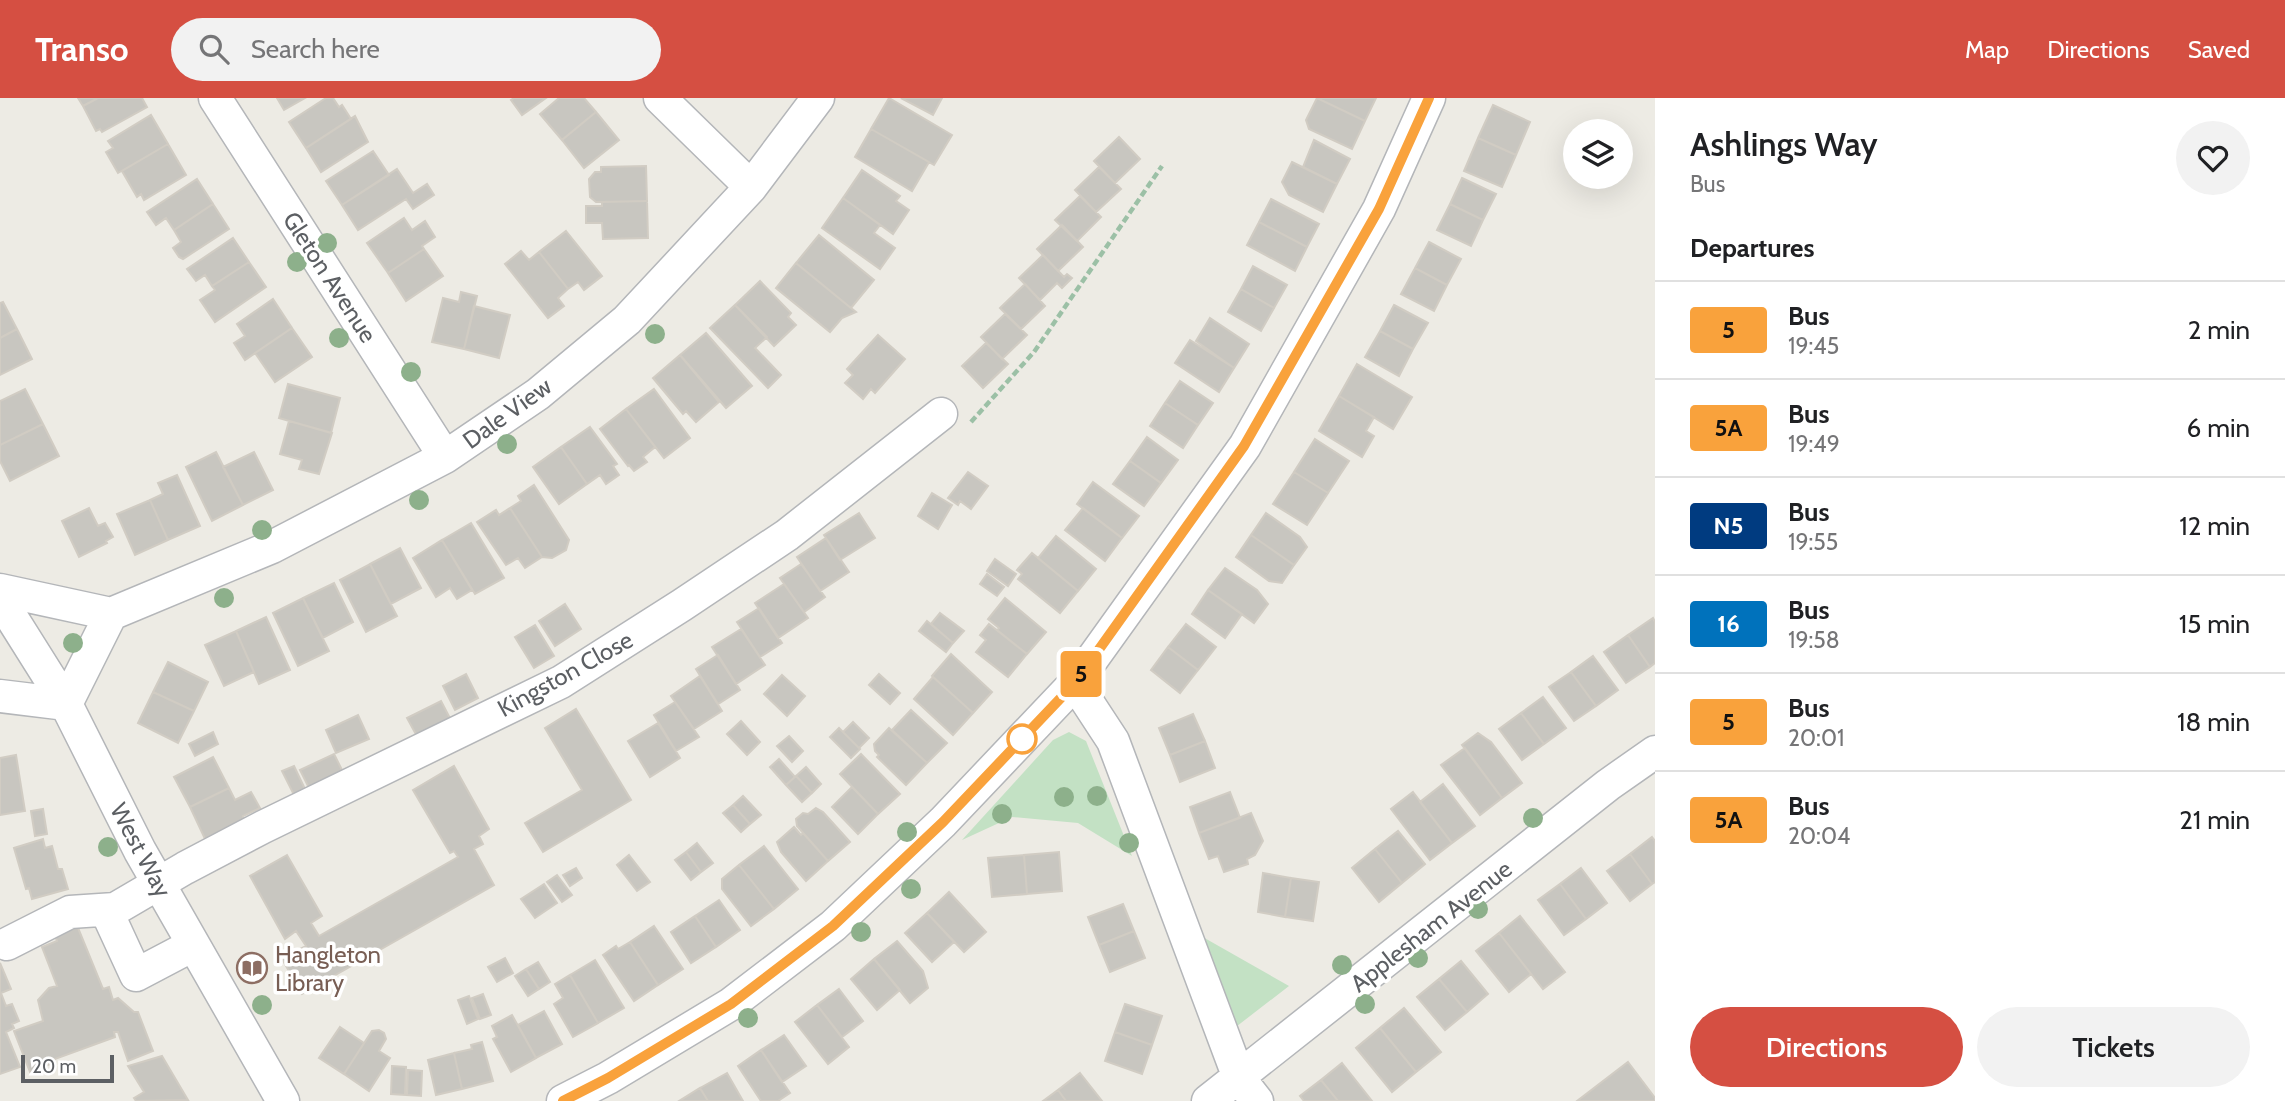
<!DOCTYPE html>
<html lang="en">
<head>
<meta charset="utf-8">
<style>
  :root { --surface:#fff; --page:#f2f2f2; --text:#202124; --muted:#757577; --line:#e0e0e0; --accent:#d54f42 }
  body { margin:0; font-family:Cabin,sans-serif; background:var(--page); color:var(--text); height:100vh; display:flex; flex-direction:column; font-size:26px; white-space:nowrap }
  * { box-sizing:border-box; margin:0 }
  p { font-size:23px; color:var(--muted) }
  .icon { flex:none; width:38px; height:38px; fill:none; stroke:currentColor; stroke-width:2; stroke-linecap:round; stroke-linejoin:round }
  .map { position:relative; flex:1; overflow:hidden }
  .panel { display:flex; flex-direction:column; background:var(--surface); width:630px }
  .panel>* { flex:none }
  .badge { padding:0 14px; border-radius:5px; font-size:24px; line-height:46px }
  .controls { position:absolute; left:1563px; top:21px; display:grid; gap:14px }
  .controls a { display:grid; place-items:center; width:70px; height:70px; border-radius:50%; background:var(--surface); box-shadow:0 7px 28px #0002; font-size:35px }
  .scale { position:absolute; left:21px; bottom:18px; width:93px; box-sizing:border-box; padding-left:7px; border:4px solid #5c5f63; border-top:0; font-size:19px; line-height:24px; white-space:nowrap; color:#5c5f63; -webkit-text-stroke:5px #fff; paint-order:stroke }
  .map>.badge { position:absolute; translate:-50% -50%; box-shadow:0 0 0 4px #fff }
  h2 { padding:0 35px; font-size:26px; line-height:63px }
  .round { display:grid; place-items:center; flex:none; width:74px; height:74px; border-radius:37px; background:var(--page) }
  .head { display:flex; align-items:center; justify-content:space-between; height:119px; padding:0 35px }
  h1 { font-size:33px; font-weight:600; line-height:52px }
  .action { display:flex; gap:14px; margin-top:auto; padding:14px 35px }
  .action a { flex:1; height:80px; border-radius:42px; background:var(--accent); color:#fff; font-size:28px; font-weight:600; line-height:80px; text-align:center }
  .action a+a { background:var(--page); color:var(--text) }
  ul { padding:0; list-style:none }
  li { display:flex; align-items:center; gap:21px; height:98px; padding:0 35px; border-top:2px solid var(--line) }
  li div { flex:1 }
  li b { display:block; font-size:26px }
  li em { font-style:normal }
  li .badge { min-width:77px; font-weight:700; text-align:center }
  header { display:flex; align-items:center; gap:42px; box-sizing:border-box; height:98px; padding:0 35px; background:var(--accent); color:#fff }
  header strong { font-size:33px }
  nav { display:flex; gap:38px; margin-inline-start:auto; font-size:24px }
  .search { width:490px; height:63px; background:var(--page); display:flex; align-items:center; gap:18px; box-sizing:border-box; padding:0 24px; border-radius:38px; color:var(--muted); font-size:26px }
  main { display:flex; flex:1; min-height:0 }
  .map>svg:first-child { display:block }
  .green { fill:#c3e1c4 }
  .building { fill:#c8c6c0; stroke:#d1ccc3; stroke-width:2 }
  .lines { fill:none; stroke-linecap:round; stroke-linejoin:round }
  .minor-casing { stroke:#b4b6b9; stroke-width:35 }
  .path { stroke:#9cc0a6; stroke-width:4.5; stroke-dasharray:7 3.5; stroke-linecap:butt }
  .minor { stroke:#fff; stroke-width:32 }
  .tree { fill:#8db08b }
  .line-casing { stroke:#fff; stroke-width:16 }
  .line { stroke:#f9a23c; stroke-width:10 }
  .stop-dot { fill:#fff; stroke:#f9a23c; stroke-width:3.5 }
  .labels { text-anchor:middle; dominant-baseline:central; stroke-width:7; stroke-linejoin:round; paint-order:stroke }
  .street-label { font-size:24px; fill:#5c5f63; stroke:#fff }
  .education-label { font-size:24px; fill:#785e54; stroke:#fff; text-anchor:start }
</style>
</head>
<body>
<header>
<strong>Transo</strong>
<div class="search"><svg class="icon" aria-label="search" viewBox="0 0 24 24"><circle cx="10" cy="10" r="6"/><path d="M15 15l6 6"/></svg>Search here</div>
<nav><a>Map</a><a>Directions</a><a>Saved</a></nav>
</header>
<main>
<div class="map">
<svg width="1655" height="1003" viewBox="0 0 1655 1003">
  <rect width="100%" height="100%" fill="#edebe4"/>
  <!-- green -->
  <path class="green" d="M1069,634L1086,643L1132,758L1078,725L1012,719L962,742L1053,642Z
    M1201,838L1289,888L1228,935Z"/>
  <!-- building -->
  <path class="building" d="M78,0H98L83,8Z
    M98,0H142L147,9L102,34L100,31L96,33L83,8Z
    M277,0H305L284,12Z
    M326,0H333L339,9L342,7L351,21L306,50L289,24Z
    M514,0H546L522,17L511,2Z
    M559,0H584L596,14L562,42L540,16Z
    M889,0L952,37L934,67L871,31Z
    M901,0H942L933,17Z
    M1317,0H1376L1365,23Z
    M1317,0L1365,23L1352,51L1309,31L1306,22Z
    M1493,7L1530,24L1516,57L1478,40Z
    M596,14L619,42L584,70L562,42Z
    M151,17L168,46L118,75L106,54L113,50L108,43Z
    M355,18L368,44L321,74L306,50Z
    M871,31L929,64L912,93L855,59Z
    M1119,39L1140,61L1115,85L1094,63Z
    M1478,40L1516,57L1502,89L1464,73Z
    M1314,42L1350,61L1337,86L1303,69Z
    M168,46L186,77L144,102L141,96L137,99L122,73Z
    M373,53L389,77L342,107L326,83Z
    M1292,64L1337,86L1323,114L1289,97L1282,84Z
    M646,68L647,103L596,104L590,99L589,81L595,74H601V69Z
    M1099,69L1121,91L1096,114L1075,92Z
    M397,71L413,95L427,86L434,97L413,111L406,101L358,132L342,107Z
    M862,72L900,98L896,103L909,112L893,136L843,100Z
    M1462,80L1496,96L1483,122L1450,106Z
    M197,81L213,106L174,132L166,120L156,127L147,114Z
    M1080,98L1101,119L1077,143L1055,122Z
    M843,100L880,127L874,135L895,150L880,171L822,130Z
    M1271,101L1319,126L1307,149L1259,124Z
    M647,103L648,140L603,141L602,125H586V108H602V104Z
    M213,106L229,131L183,161L179,159L173,150L181,144L174,132Z
    M1450,106L1483,122L1471,148L1437,132Z
    M404,120L412,132L425,123L435,139L422,148L424,151L388,175L367,145Z
    M1259,124L1307,149L1295,173L1247,147Z
    M1062,127L1083,149L1058,173L1037,151Z
    M566,133L602,178L584,192L578,184L568,191L539,154Z
    M819,137L874,182L851,210L796,165Z
    M233,140L249,164L212,188L205,177L196,183L187,171Z
    M1429,144L1461,161L1447,187L1415,170Z
    M424,151L443,178L406,203L388,175Z
    M521,153L529,162L539,154L568,191L558,200L564,208L548,220L505,166Z
    M1043,157L1064,179L1067,176L1072,180L1062,190L1057,185L1040,202L1019,180Z
    M249,164L266,189L215,224L200,202L215,192L212,188Z
    M796,165L851,210L856,214L842,220L830,234L776,190Z
    M1253,168L1287,187L1274,210L1241,191Z
    M1415,170L1447,187L1434,213L1401,196Z
    M760,183L791,215L788,219L796,227L774,248L735,207Z
    M1025,186L1045,208L1021,231L1000,210Z
    M1241,191L1274,210L1261,233L1228,214Z
    M461,194L477,198L464,251L432,244L443,200L459,204Z
    M273,201L292,230L245,262L234,245L245,238L237,226Z
    M3,204L17,231L0,240V205Z
    M735,207L767,239L755,250L781,277L768,290L710,230Z
    M1394,207L1428,225L1413,251L1380,233Z
    M474,208L510,217L499,260L464,251Z
    M1005,216L1027,237L1002,261L981,239Z
    M1210,220L1249,246L1234,270L1196,243Z
    M292,230L312,259L275,284L255,255Z
    M17,231L32,261L0,277V240Z
    M1380,233L1413,251L1399,278L1365,259Z
    M706,235L752,288L726,310L680,257Z
    M878,237L905,261L875,295L871,291L863,301L845,285L853,277L847,271Z
    M1190,242L1234,270L1219,294L1175,265Z
    M986,245L1008,266L983,290L962,268Z
    M680,257L719,304L696,324L686,313L683,316L653,280Z
    M1357,266L1412,299L1393,331L1339,298Z
    M1180,283L1213,305L1198,327L1165,305Z
    M288,286L340,300L331,335L279,320Z
    M25,291L43,326L0,347V303Z
    M654,291L690,340L664,360L626,311Z
    M1339,298L1374,319L1366,333L1374,338L1362,359L1319,333Z
    M1165,305L1198,327L1183,350L1150,328Z
    M626,311L655,349L643,359L647,364L634,373L629,367L628,368L600,331Z
    M289,323L332,335L319,376L299,371L302,362L280,356Z
    M43,326L59,358L10,383L0,363V347Z
    M590,329L617,366L613,368L619,377L606,386L600,377L587,386L561,349Z
    M1147,339L1178,362L1161,385L1130,363Z
    M1315,341L1349,363L1328,395L1294,374Z
    M561,349L587,386L559,406L533,369Z
    M216,354L243,407L212,423L186,369Z
    M254,354L273,392L243,407L223,369Z
    M1130,363L1161,385L1144,408L1113,386Z
    M968,374L988,388L971,411L960,403L958,407L948,400Z
    M1294,374L1328,395L1307,427L1273,406Z
    M177,377L200,428L168,442L150,402L163,396L158,385Z
    M1093,384L1139,418L1122,440L1077,406Z
    M534,387L569,442L566,452L552,460L542,459L510,410L521,403L518,398Z
    M932,395L952,407L938,431L918,418Z
    M150,402L168,442L135,457L117,416Z
    M89,410L98,428L105,425L113,439L106,443L107,445L79,459L62,423Z
    M510,410L542,459L525,470L518,460L506,467L477,424L496,412L499,417Z
    M1083,410L1122,440L1105,463L1065,432Z
    M859,415L875,440L840,462L824,437Z
    M1266,415L1300,439L1307,449L1294,467L1251,437Z
    M471,425L504,480L475,496L442,442Z
    M1251,437L1294,467L1282,485L1269,483L1236,459Z
    M1056,438L1096,471L1078,493L1038,460Z
    M826,440L849,474L820,493L797,459Z
    M442,442L472,492L457,501L450,490L436,499L413,460Z
    M400,450L421,490L391,506L370,466Z
    M1032,455L1078,493L1060,515L1018,481L1022,476L1017,472Z
    M995,461L1016,476L1008,488L987,473Z
    M370,466L397,518L366,534L340,482Z
    M801,466L825,499L804,514L780,480Z
    M1225,470L1257,492L1268,506L1254,525L1208,492Z
    M987,476L1004,489L997,498L980,486Z
    M334,485L353,524L323,540L303,500Z
    M784,486L808,520L778,540L755,505Z
    M1208,492L1242,516L1225,540L1192,516Z
    M303,500L329,553L298,568L273,515Z
    M1005,500L1046,534L1027,556L997,532L999,530L988,521Z
    M565,506L581,531L555,548L539,523Z
    M759,510L782,545L760,559L737,524Z
    M940,515L964,533L953,545L931,526Z
    M266,519L290,572L259,586L236,533Z
    M1653,520L1655,524V565L1650,569L1628,537Z
    M927,523L953,545L946,554L919,533Z
    M989,526L1027,556L1008,579L976,554L986,542L980,537Z
    M1186,526L1216,549L1198,572L1168,549Z
    M535,527L554,558L534,570L515,539Z
    M741,531L765,567L736,586L712,549Z
    M236,533L254,574L224,588L205,547Z
    M1628,537L1650,569L1626,585L1604,554Z
    M1168,549L1198,572L1180,595L1151,572Z
    M951,556L992,594L973,615L932,578Z
    M718,557L740,592L718,606L696,571Z
    M1593,558L1618,592L1596,608L1571,574Z
    M168,564L208,584L194,613L153,594Z
    M1571,574L1596,608L1574,623L1549,589Z
    M466,576L478,600L455,612L443,588Z
    M879,576L900,595L890,606L869,587Z
    M782,577L805,598L787,618L764,596Z
    M700,578L722,613L694,631L671,598Z
    M933,579L973,615L953,637L914,601Z
    M153,594L194,613L178,645L138,625Z
    M1543,599L1566,630L1544,646L1521,615Z
    M441,603L452,624L419,642L407,620Z
    M675,604L699,639L676,653L654,617Z
    M576,611L631,702L543,754L525,725L582,692L545,630Z
    M911,612L947,645L927,665L892,632Z
    M1521,615L1544,646L1522,662L1499,631Z
    M1193,616L1205,643L1170,657L1159,630Z
    M358,617L369,641L336,655L326,632Z
    M741,623L760,644L747,657L727,636Z
    M853,624L869,640L859,650L843,634Z
    M658,625L680,660L650,679L628,643Z
    M839,630L860,651L851,660L830,639Z
    M889,630L927,665L906,687L877,659L879,657L875,653L874,646Z
    M213,634L218,646L195,658L189,646Z
    M1478,635L1491,644L1522,685L1502,700L1462,647Z
    M789,638L803,653L792,664L777,648Z
    M1205,643L1215,670L1180,684L1170,657Z
    M1465,650L1502,700L1480,717L1441,667Z
    M334,656L345,678L311,694L300,672Z
    M861,656L900,696L878,716L840,676Z
    M16,657L25,713L0,717V660Z
    M213,659L229,690L190,709L174,679Z
    M779,661L795,679L786,687L770,669Z
    M294,668L305,691L294,697L282,673Z
    M454,668L489,731L479,738L483,746L474,751L494,787L302,896L282,861L306,848L296,833L285,841L250,778L287,757L322,818L311,825L319,838L458,759L454,753L450,755L413,692Z
    M806,669L821,686L812,695L796,678Z
    M796,678L812,695L802,704L786,687Z
    M1443,686L1475,728L1452,745L1420,704Z
    M852,689L878,716L858,736L832,709Z
    M229,690L235,702L251,694L260,710L243,718L244,721L205,741L190,709Z
    M1230,694L1240,720L1199,735L1190,709Z
    M1413,694L1452,745L1430,762L1391,711Z
    M743,698L761,717L750,726L733,707Z
    M733,707L750,726L741,734L723,715Z
    M816,710L823,714L850,744L828,763L797,728L796,721L803,715L808,716Z
    M43,711L47,736L35,738L31,713Z
    M1251,715L1263,743L1255,757L1247,761L1248,766L1224,774L1218,758L1209,761L1199,735Z
    M794,729L801,737L803,735L828,763L806,783L781,754L777,744Z
    M1398,733L1425,766L1402,785L1375,751Z
    M1652,739L1655,743V784L1652,786L1630,756Z
    M43,741L45,750L52,748L58,771H62L68,791L32,801L29,790L26,791L14,750Z
    M697,745L713,765L701,774L686,754Z
    M764,748L798,791L774,811L739,767Z
    M1375,751L1402,785L1379,804L1352,770Z
    M686,754L701,774L691,782L675,762Z
    M1059,754L1062,793L1027,796L1024,757Z
    M1630,756L1652,786L1630,803L1607,773Z
    M629,757L650,784L637,793L617,767Z
    M1024,757L1027,796L992,799L988,760Z
    M739,767L774,811L751,828L722,791V781Z
    M576,770L582,780L570,788L563,777Z
    M1581,770L1607,805L1586,821L1560,786Z
    M1263,775L1291,780L1285,819L1258,814Z
    M557,777L572,797L562,804L547,784Z
    M1291,780L1319,784L1313,823L1285,819Z
    M544,786L557,805L535,820L521,801Z
    M1560,786L1586,821L1564,837L1538,802Z
    M949,794L986,834L964,854L927,815Z
    M719,802L740,832L716,849L695,818Z
    M1123,806L1134,833L1099,847L1088,819Z
    M927,815L954,844L932,864L905,835Z
    M695,818L716,849L691,865L671,834Z
    M1520,818L1565,874L1543,891L1499,835Z
    M76,825L103,891L109,889L113,902L118,900L134,914H138L153,953L128,963L118,934H114L115,939L52,962L53,965L30,974L14,933L43,923L38,902L49,890L57,888L42,849L57,843L53,833Z
    M654,828L683,871L658,887L630,844Z
    M1134,833L1145,860L1110,874L1099,847Z
    M1499,835L1531,876L1509,894L1476,853Z
    M897,843L923,873L928,890L910,905L874,861Z
    M630,844L658,887L634,903L603,857L616,848L618,851Z
    M505,860L513,875L497,884L488,869Z
    M874,861L900,892L877,912L851,881Z
    M595,862L624,910L598,925L570,877Z
    M1461,863L1488,896L1467,914L1439,881Z
    M538,864L550,884L539,891L526,871Z
    M0,865L11,891L1,895L6,908L12,906L19,923L12,926L14,930L6,934L20,969L0,976Z
    M526,871L539,891L528,898L515,878Z
    M570,877L598,925L573,939L554,906L563,900L555,886Z
    M1439,881L1467,914L1445,932L1417,899Z
    M839,891L863,923L842,939L817,907Z
    M483,896L491,917L480,921L472,900Z
    M469,898L478,921L467,926L458,902Z
    M1125,906L1162,918L1152,947L1115,934Z
    M817,907L849,949L828,966L795,924Z
    M1404,910L1441,954L1416,974L1380,930Z
    M544,913L562,946L536,960L518,927Z
    M512,917L536,960L511,974L493,941L497,939L492,928Z
    M340,929L364,945L344,976L319,960Z
    M1380,930L1416,974L1392,994L1356,950Z
    M379,932L384,935L386,941L379,953L390,960L369,993L344,976L372,933Z
    M1115,934L1152,947L1142,976L1105,963Z
    M784,937L806,968L782,984L761,952Z
    M482,944L493,983L462,991L454,955L472,951L471,947Z
    M761,952L790,995L778,1003H761L738,968Z
    M454,955L462,991L436,997L428,962Z
    M162,958L188,1002L136,1003L134,1000L144,994L128,968Z
    M1628,964L1655,1000V1003H1577Z
    M1342,965L1372,1003H1338L1321,982Z
    M392,968L406,969L405,997L391,996Z
    M408,972L422,973L421,998L407,997Z
    M727,975L743,1003H708L700,990Z
    M1080,975L1102,1003H1066L1058,992Z
    M1321,982L1338,1003H1304L1300,998Z
    M700,990L708,1003H679Z
    M1058,992L1066,1003H1043Z"/>
  <g class="lines">
    <!-- minor casing -->
    <g class="minor-casing">
      <path id="minor" d="M215,0L445,359
        M660,0L751,89
        M0,492L111,516L272,449L445,359L538,296L627,222L751,89L818,0
        M0,501L66,606L140,753L283,1003
        M1075,585L1113,643L1239,980L1257,1003
        M0,598L66,606L111,516
        M106,812L136,877L193,847
        M7,846L70,814L115,811L185,770L263,729L561,584L682,507L787,437L941,316
        M563,1003L608,980L731,906L833,828L943,724L1075,585L1245,348L1379,111L1429,0
        M1208,1003L1608,687L1655,654"/>
    </g>
    <!-- path -->
    <path class="path" d="M971,324L1034,254L1162,68"/>
    <!-- minor -->
    <use href="#minor" class="minor"/>
  </g>
  <!-- trees -->
  <g class="tree">
    <circle cx="327" cy="145" r="10"/>
    <circle cx="297" cy="164" r="10"/>
    <circle cx="655" cy="236" r="10"/>
    <circle cx="339" cy="240" r="10"/>
    <circle cx="411" cy="274" r="10"/>
    <circle cx="507" cy="346" r="10"/>
    <circle cx="419" cy="402" r="10"/>
    <circle cx="262" cy="432" r="10"/>
    <circle cx="224" cy="500" r="10"/>
    <circle cx="73" cy="545" r="10"/>
    <circle cx="1097" cy="698" r="10"/>
    <circle cx="1064" cy="699" r="10"/>
    <circle cx="1002" cy="716" r="10"/>
    <circle cx="1533" cy="720" r="10"/>
    <circle cx="907" cy="734" r="10"/>
    <circle cx="1129" cy="745" r="10"/>
    <circle cx="108" cy="749" r="10"/>
    <circle cx="911" cy="791" r="10"/>
    <circle cx="1478" cy="811" r="10"/>
    <circle cx="861" cy="834" r="10"/>
    <circle cx="1418" cy="860" r="10"/>
    <circle cx="1342" cy="867" r="10"/>
    <circle cx="1365" cy="906" r="10"/>
    <circle cx="262" cy="907" r="10"/>
    <circle cx="748" cy="920" r="10"/>
  </g>
  <g class="lines">
    <!-- line casing -->
    <g class="line-casing">
      <path id="line" d="M563,1003L608,980L731,906L833,828L943,724L1075,585L1244,348L1379,111L1429,0"/>
    </g>
    <!-- line -->
    <use href="#line" class="line"/>
  </g>
  <!-- icons -->
  <defs>
    <g id="library-ring" transform="scale(1.575)"><circle r="9.5" fill="#fff" stroke="#8d6e63" stroke-width="1.5"/><path d="M-6-4Q-3-5.5-.7-3.5V5Q-3 3-6 4ZM6-4Q3-5.5 .7-3.5V5Q3 3 6 4Z" fill="#8d6e63"/></g>
  </defs>
  <g fill-rule="evenodd">
    <use href="#library-ring" x="252" y="870"/>
  </g>
  <!-- markers -->
  <circle class="stop-dot" cx="1022" cy="641" r="14"/>
  <g class="labels">
    <!-- street labels -->
    <g class="street-label">
      <text transform="translate(330 179) rotate(57)">Gleton Avenue</text>
      <text transform="translate(507 315) rotate(-36)">Dale View</text>
      <text transform="translate(565 576) rotate(-29)">Kingston Close</text>
      <text transform="translate(141 752) rotate(62)">West Way</text>
      <text transform="translate(1431 828) rotate(-38)">Applesham Avenue</text>
    </g>
    <!-- education labels -->
    <g class="education-label">
      <text x="275" y="856">Hangleton<tspan x="275" dy="28">Library</tspan></text>
    </g>
  </g>
</svg>
<div class="controls">
<a><svg class="icon" aria-label="layers" viewBox="0 0 24 24"><path d="M12 4l9 5-9 5-9-5zM3 14l9 5 9-5"/></svg></a>
</div>
<div class="scale">20 m</div>
<b class="badge" style="left:1081px;top:576px;background:#f9a23c;color:#111">5</b>
</div>
<section class="panel">
<div class="head"><div><h1>Ashlings Way</h1><p>Bus</p></div><a class="round"><svg class="icon" aria-label="heart" viewBox="0 0 24 24"><path d="M12 20l-8-8c-3-5 5-10 8-4 3-6 11-1 8 4z"/></svg></a></div>
<h2>Departures</h2>
<ul>
<li><span class="badge" style="background:#f9a23c;color:#111">5</span><div><b>Bus</b><p>19:45</p></div><em>2 min</em></li>
<li><span class="badge" style="background:#f9a23c;color:#111">5A</span><div><b>Bus</b><p>19:49</p></div><em>6 min</em></li>
<li><span class="badge" style="background:#003b80;color:#fff">N5</span><div><b>Bus</b><p>19:55</p></div><em>12 min</em></li>
<li><span class="badge" style="background:#0072bc;color:#fff">16</span><div><b>Bus</b><p>19:58</p></div><em>15 min</em></li>
<li><span class="badge" style="background:#f9a23c;color:#111">5</span><div><b>Bus</b><p>20:01</p></div><em>18 min</em></li>
<li><span class="badge" style="background:#f9a23c;color:#111">5A</span><div><b>Bus</b><p>20:04</p></div><em>21 min</em></li>
</ul>
<div class="action"><a>Directions</a><a>Tickets</a></div>
</section>
</main>
</body>
</html>
